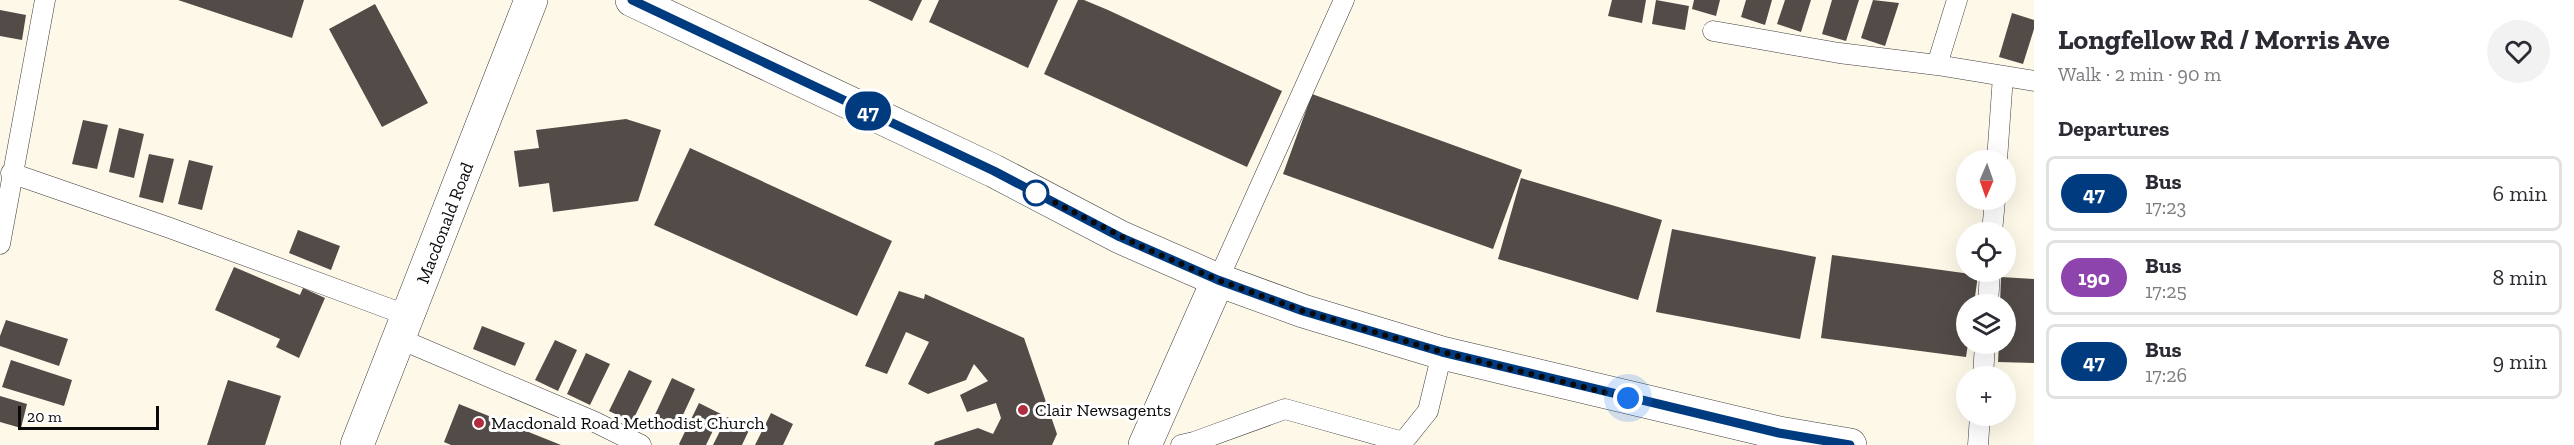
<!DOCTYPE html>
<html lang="en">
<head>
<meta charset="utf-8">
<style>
  :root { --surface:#fff; --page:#f2f2f3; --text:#2b2b33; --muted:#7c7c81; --line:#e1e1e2 }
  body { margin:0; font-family:"Zilla Slab",serif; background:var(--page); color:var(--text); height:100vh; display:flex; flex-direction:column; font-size:22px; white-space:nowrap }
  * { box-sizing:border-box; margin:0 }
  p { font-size:20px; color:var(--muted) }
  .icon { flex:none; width:33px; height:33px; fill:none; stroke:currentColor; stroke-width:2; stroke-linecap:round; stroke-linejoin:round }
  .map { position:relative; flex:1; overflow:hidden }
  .sheet { display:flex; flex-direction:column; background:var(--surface); width:540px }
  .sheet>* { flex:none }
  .badge { padding:0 12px; border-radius:20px; font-size:21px; line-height:39px }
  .needle { width:39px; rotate:182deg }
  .buttons { position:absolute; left:1956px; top:150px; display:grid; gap:12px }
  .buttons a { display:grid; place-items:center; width:60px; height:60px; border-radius:50%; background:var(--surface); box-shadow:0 6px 24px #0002; font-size:30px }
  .scale { position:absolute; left:18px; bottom:15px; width:141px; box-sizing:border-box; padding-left:6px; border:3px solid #0a0a0a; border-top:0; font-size:16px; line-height:21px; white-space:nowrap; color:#0a0a0a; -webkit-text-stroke:4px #fff; paint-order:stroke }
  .you { position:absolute; width:30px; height:30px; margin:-15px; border:4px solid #fff; border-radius:50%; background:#1a73e8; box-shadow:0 0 0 9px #1a73e833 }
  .map>.badge { position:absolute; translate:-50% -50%; box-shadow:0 0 0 3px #fff }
  h2 { padding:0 24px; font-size:22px; line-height:54px }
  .round { display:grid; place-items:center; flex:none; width:63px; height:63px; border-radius:32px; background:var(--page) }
  .summary { display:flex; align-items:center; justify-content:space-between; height:102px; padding:0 24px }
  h1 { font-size:28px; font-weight:800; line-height:45px }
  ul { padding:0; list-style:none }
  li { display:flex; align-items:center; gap:18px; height:75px; margin:0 12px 9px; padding:0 12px; border:3px solid var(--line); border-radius:9px }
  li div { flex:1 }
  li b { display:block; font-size:22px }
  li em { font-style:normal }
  li .badge { min-width:66px; font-weight:700; text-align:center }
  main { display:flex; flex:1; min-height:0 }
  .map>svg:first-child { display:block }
  .building { fill:#524b48 }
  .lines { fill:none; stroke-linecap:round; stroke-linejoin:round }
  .service-casing { stroke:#3d3d3d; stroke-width:21 }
  .minor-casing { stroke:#3d3d3d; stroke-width:34 }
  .tertiary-casing { stroke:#3d3d3d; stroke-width:34 }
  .service { stroke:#fff; stroke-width:20 }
  .minor { stroke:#fff; stroke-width:33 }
  .tertiary { stroke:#fff; stroke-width:33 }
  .line-casing { stroke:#fff; stroke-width:14 }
  .line { stroke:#003b80; stroke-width:9 }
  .walk { stroke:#0a0a0a; stroke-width:6; stroke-dasharray:0 10.8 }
  .stop-dot { fill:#fff; stroke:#003b80; stroke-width:3 }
  .poi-dot { fill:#b02d40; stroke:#fff; stroke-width:2 }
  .labels { text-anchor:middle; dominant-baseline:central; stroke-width:6; stroke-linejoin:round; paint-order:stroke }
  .street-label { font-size:18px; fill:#0a0a0a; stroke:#fff }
  .poi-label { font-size:18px; fill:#0a0a0a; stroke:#fff; text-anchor:start }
</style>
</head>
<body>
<main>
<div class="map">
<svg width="2034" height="445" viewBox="0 0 2034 445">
  <rect width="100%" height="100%" fill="#fef8e9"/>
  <!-- building -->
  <path class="building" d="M178,0H304L292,38Z
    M868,0H922L912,21Z
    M939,0H1058L1028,68L929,22Z
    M1078,0H1084L1108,10L1282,91L1247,167L1044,74Z
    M1612,0H1646L1642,23L1608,16Z
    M1656,0L1689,6L1685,30L1652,24Z
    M1694,0H1720L1716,16L1692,9Z
    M1746,0H1772L1765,25L1741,17Z
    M1785,0H1811L1801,32L1777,24Z
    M1832,0H1859L1846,41L1822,34Z
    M1873,0L1899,3L1885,46L1861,38Z
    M375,4L428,103L382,127L329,29Z
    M0,10L26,15L22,40L0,36Z
    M2012,13L2034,20V29L2023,64L1999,57Z
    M1312,94L1522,170L1493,249L1283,174Z
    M626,119L661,130L638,201L553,212L549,183L519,187L514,151L539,148L536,130Z
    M83,120L108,125L97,169L72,164Z
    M119,128L144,134L134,178L109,172Z
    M690,148L892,241L857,316L654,225Z
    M149,154L174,159L163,203L139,197Z
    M189,160L213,166L202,210L178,204Z
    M1521,178L1662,220L1638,300L1498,259Z
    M1672,229L1816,257L1800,339L1656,312Z
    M298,230L340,246L331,270L289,253Z
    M1832,255L1978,275L1974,304H1966V344H1968L1966,357L1821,338Z
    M234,267L300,295L303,288L325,298L299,358L276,347L280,339L215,310Z
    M2001,277L2034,279V363L1998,362L1999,344H2006V304H2000Z
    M899,291L924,299L925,294L1024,338L1057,434L1052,445H934L935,442L978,428L993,434L1001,418L996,403L967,412L960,395L988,381L974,364L966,380L928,394L908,384L929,342L906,332L887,374L865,366Z
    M6,320L68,339L59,366L0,346V336Z
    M482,326L525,343L515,366L473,349Z
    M555,340L577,350L558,391L535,380Z
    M586,353L610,364L590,405L567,394Z
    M11,360L72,380L64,406L2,387Z
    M629,370L652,381L632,422L609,411Z
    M672,378L695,389L676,430L653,419Z
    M228,380L281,396L265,445H207Z
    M0,396L27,404L21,428L0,422Z
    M699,403L721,414L706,445H680L679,444Z
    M459,404L561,445H451L444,442Z
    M771,413L793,424L783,445H755Z
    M727,417L750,428L742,445H713Z"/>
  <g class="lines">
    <!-- service casing -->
    <g class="service-casing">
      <path id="service" d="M1713,31L1839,53L1937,65L1957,0
        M1937,65L2034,81
        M1997,160L2003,76
        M11,173L170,228L409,316
        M1992,232L1995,200
        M0,244L45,0
        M1218,280L1344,0
        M1988,304L1990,272
        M400,339L595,422L641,445
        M1983,376L1985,344
        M1181,445L1194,442L1285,409L1403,442L1428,411L1442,353
        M1978,445L1980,416"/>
    </g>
    <!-- minor casing -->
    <g class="minor-casing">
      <path id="minor" d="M357,445L531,0
        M1145,445L1218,280"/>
    </g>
    <!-- tertiary casing -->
    <g class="tertiary-casing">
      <path id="tertiary" d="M632,0L994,171L1120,237L1218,280L1303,311L1442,353L1779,433L1850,445"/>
    </g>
    <!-- service -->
    <use href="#service" class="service"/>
    <!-- minor -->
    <use href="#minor" class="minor"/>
    <!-- tertiary -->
    <use href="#tertiary" class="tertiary"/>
  </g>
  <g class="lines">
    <!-- line casing -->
    <g class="line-casing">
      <path id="line" d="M632,0L994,171L1120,237L1218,280L1303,311L1442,352L1779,433L1850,445"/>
    </g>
    <!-- line -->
    <use href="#line" class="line"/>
    <!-- walk -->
    <path class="walk" d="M1036,193L1140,246L1218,280L1303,311L1442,352L1628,398"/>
  </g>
  <!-- markers -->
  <circle class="stop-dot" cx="1036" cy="193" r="12"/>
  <g class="poi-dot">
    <circle cx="1023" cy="410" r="6"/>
    <circle cx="479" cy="423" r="6"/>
  </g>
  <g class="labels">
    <!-- street labels -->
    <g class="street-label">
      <text transform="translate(445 223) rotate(-69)">Macdonald Road</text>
    </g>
    <!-- poi labels -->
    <g class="poi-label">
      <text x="1035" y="410">Clair Newsagents</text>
      <text x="491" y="423">Macdonald Road Methodist Church</text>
    </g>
  </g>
</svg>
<div class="buttons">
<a><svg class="needle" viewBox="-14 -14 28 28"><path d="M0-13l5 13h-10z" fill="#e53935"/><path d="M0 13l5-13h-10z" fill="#7c7c81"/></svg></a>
<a><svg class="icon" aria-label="locate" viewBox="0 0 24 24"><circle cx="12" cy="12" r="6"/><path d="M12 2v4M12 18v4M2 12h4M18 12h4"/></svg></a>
<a><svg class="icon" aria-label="layers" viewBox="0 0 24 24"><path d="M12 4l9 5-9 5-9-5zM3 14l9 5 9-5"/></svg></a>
<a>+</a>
</div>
<div class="scale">20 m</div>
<div class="you" style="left:1628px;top:398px"></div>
<b class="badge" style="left:868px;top:111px;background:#003b80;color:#fff">47</b>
</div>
<section class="sheet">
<div class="summary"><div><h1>Longfellow Rd / Morris Ave</h1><p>Walk · 2 min · 90 m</p></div><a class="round"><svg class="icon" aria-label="heart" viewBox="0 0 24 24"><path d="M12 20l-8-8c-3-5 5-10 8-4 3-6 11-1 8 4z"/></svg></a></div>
<h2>Departures</h2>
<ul>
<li><span class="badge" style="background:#003b80;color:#fff">47</span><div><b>Bus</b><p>17:23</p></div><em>6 min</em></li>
<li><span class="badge" style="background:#8e44ad;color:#fff">190</span><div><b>Bus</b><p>17:25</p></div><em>8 min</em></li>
<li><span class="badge" style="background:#003b80;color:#fff">47</span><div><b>Bus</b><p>17:26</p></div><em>9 min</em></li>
</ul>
</section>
</main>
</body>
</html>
